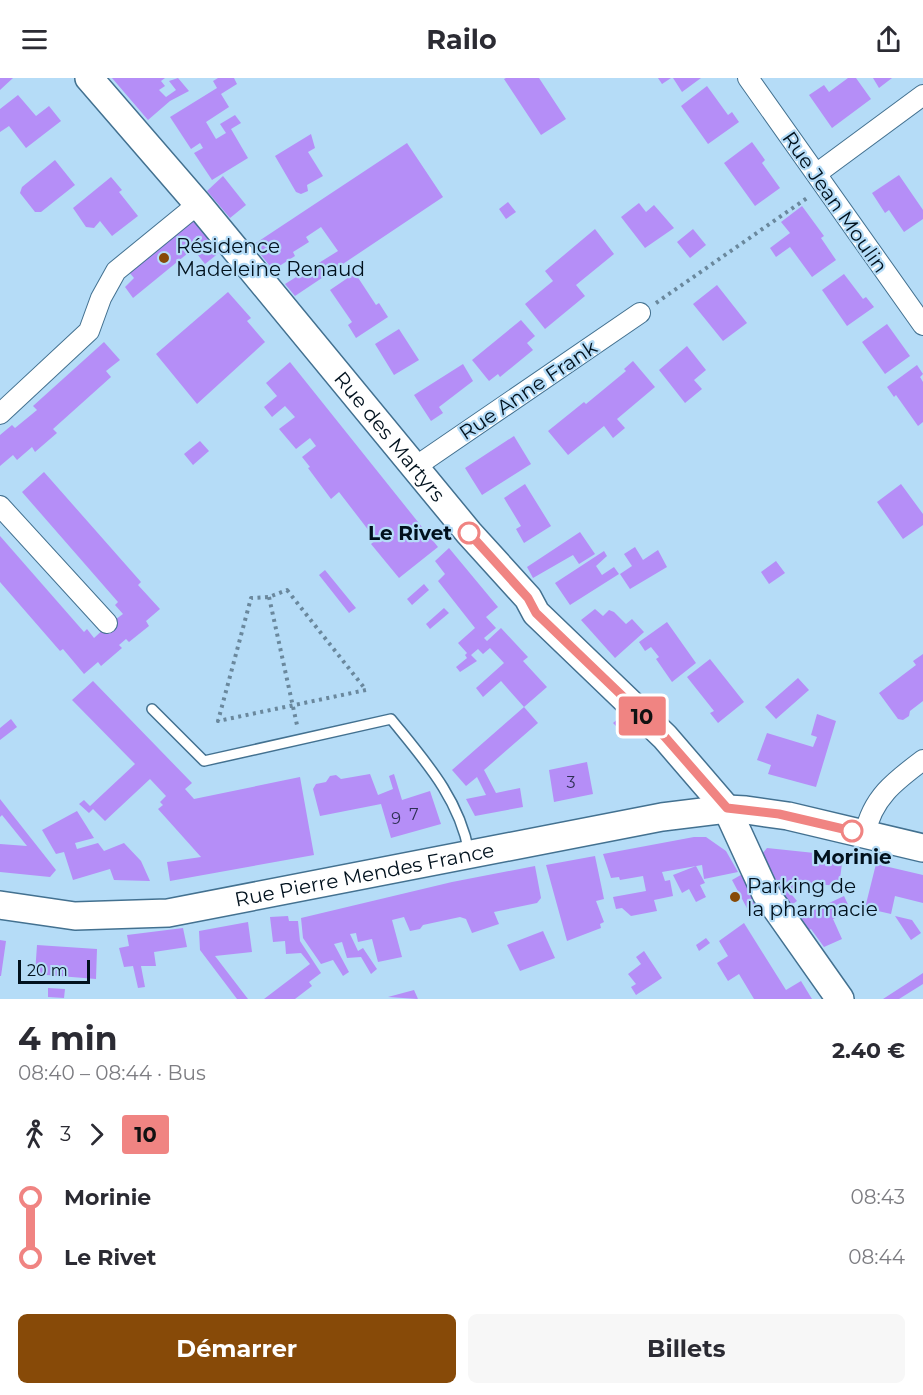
<!DOCTYPE html>
<html lang="fr">
<head>
<meta charset="utf-8">
<style>
  :root { --surface:#fff; --page:#f7f7f7; --text:#2b2b33; --muted:#7c7c81; --accent:#874a08 }
  body { margin:0; font-family:Montserrat,sans-serif; background:var(--page); color:var(--text); height:100vh; display:flex; flex-direction:column; font-size:22px; white-space:nowrap }
  * { box-sizing:border-box; margin:0 }
  p { font-size:20px; color:var(--muted) }
  .icon { flex:none; width:33px; height:33px; fill:none; stroke:currentColor; stroke-width:2; stroke-linecap:round; stroke-linejoin:round }
  .map { position:relative; height:921px; overflow:hidden }
  .panel { display:flex; flex-direction:column; background:var(--surface); flex:1 }
  .panel>* { flex:none }
  .badge { padding:0 12px; border-radius:4px; font-size:21px; line-height:39px }
  .scale { position:absolute; left:18px; bottom:15px; width:72px; box-sizing:border-box; padding-left:6px; border:3px solid #01111d; border-top:0; font-size:16px; line-height:21px; white-space:nowrap; color:#01111d; -webkit-text-stroke:4px #b5dcf7; paint-order:stroke }
  .map>.badge { position:absolute; translate:-50% -50%; box-shadow:0 0 0 3px #fff }
  .legs { display:flex; align-items:center; gap:9px; height:66px; padding:0 18px; font-size:20px }
  .legs p { margin-inline-start:auto }
  .head { display:flex; align-items:center; justify-content:space-between; height:102px; padding:0 18px }
  h1 { font-size:33px; font-weight:700; line-height:45px }
  .action { display:flex; gap:12px; margin-top:auto; padding:12px 18px }
  .action a { flex:1; height:69px; border-radius:9px; background:var(--accent); color:#fff; font-size:24px; font-weight:700; line-height:69px; text-align:center }
  .action a+a { background:var(--page); color:var(--text) }
  ul { padding:0 18px; list-style:none }
  li { display:flex; align-items:center; gap:21px; height:60px; font-size:22px }
  li i { display:grid; place-items:center; width:9px; height:100%; margin:0 8px; background:currentColor }
  li i::after { content:''; width:15px; height:15px; margin:-8px; border:4px solid; border-radius:50%; background:var(--surface) }
  li p { margin-inline-start:auto }
  li:first-child i { background:linear-gradient(#0000 50%,currentColor 0) }
  li:last-child i { background:linear-gradient(currentColor 50%,#0000 0) }
  header { display:flex; justify-content:space-between; align-items:center; height:78px; padding:0 18px; background:var(--surface); font-size:27px; font-weight:700 }
  .map>svg:first-child { display:block }
  .building { fill:#b58ef7 }
  .lines { fill:none; stroke-linecap:round; stroke-linejoin:round }
  .lane-casing { stroke:#437190; stroke-width:12 }
  .street-casing { stroke:#437190; stroke-width:22 }
  .secondary-casing { stroke:#437190; stroke-width:30 }
  .path { stroke:#6a889d; stroke-width:4; stroke-dasharray:3 4.5; stroke-linecap:butt }
  .lane { stroke:#fff; stroke-width:9 }
  .street { stroke:#fff; stroke-width:20 }
  .secondary { stroke:#fff; stroke-width:27 }
  .line-1-casing { stroke:#fff; stroke-width:14 }
  .line-1 { stroke:#f08482; stroke-width:9 }
  .poi-dot { fill:#874a08; stroke:#b5dcf7; stroke-width:2 }
  .stop-1-dot { fill:#fff; stroke:#f08482; stroke-width:3 }
  .labels { text-anchor:middle; dominant-baseline:central; stroke-width:4.5; stroke-linejoin:round; paint-order:stroke }
  .number-label { font-size:16px; fill:#2e3054 }
  .street-label { font-size:20px; fill:#01111d; stroke:#b5dcf7 }
  .poi-label { font-size:20px; fill:#01111d; stroke:#b5dcf7; text-anchor:start }
  .stop-label { font-size:20px; font-weight:bold; fill:#01111d; stroke:#b5dcf7; text-anchor:end }
</style>
</head>
<body>
<header><svg class="icon" aria-label="menu" viewBox="0 0 24 24"><path d="M4 6h16M4 12h16M4 18h16"/></svg>Railo<svg class="icon" aria-label="share" viewBox="0 0 24 24"><path d="M12 15V3M7 8l5-5 5 5M5 13v7h14v-7"/></svg></header>
<div class="map">
<svg width="923" height="921" viewBox="0 0 923 921">
  <rect width="100%" height="100%" fill="#b5dcf7"/>
  <!-- building -->
  <path class="building" d="M0,0H13L0,12Z
    M112,0H165L161,3L165,8L159,12L166,19L176,12L169,3L178,0L189,13L170,23L148,42Z
    M218,0H234L237,6L221,16L229,29L206,44L216,61L226,55L220,46L235,37L241,45L231,51L248,80L212,102L194,75L203,70L200,65L191,71L170,39L217,10L213,3Z
    M506,0H539L566,41L541,57L504,1Z
    M658,0H671L662,6Z
    M673,0H701L682,14Z
    M848,0H856L871,21L832,50L809,17L824,7L829,14Z
    M873,0H892L879,10Z
    M707,8L728,37L732,34L739,44L708,66L681,28Z
    M18,17L36,38L49,28L61,43L26,70L9,48L0,54V31Z
    M311,56L315,70L308,74L323,98L307,107L308,113L301,116L296,114L275,78Z
    M752,64L765,82L762,85L780,110L755,128L724,85Z
    M407,65L443,119L295,218L285,206L338,173L321,149L306,159L309,164L293,174L295,178L273,192L253,167Z
    M55,82L75,107L41,134H35L20,115L22,109Z
    M899,97L923,132V141L904,154L889,132L885,135L872,115Z
    M223,98L246,127L230,140L207,113Z
    M111,99L122,112L119,114L138,138L112,158L100,143L94,150L86,149L73,130Z
    M508,124L516,134L506,141L499,131Z
    M639,125L646,134L654,127L674,150L645,170L621,139Z
    M802,128L824,158L821,160L836,182L812,199L790,169L776,179L770,170L790,155L781,144Z
    M194,142L220,174L205,186L193,171L133,220L125,209L134,200L129,194Z
    M595,151L614,176L576,207L585,218L545,251L525,226L553,203L545,193Z
    M693,151L706,167L690,180L677,164Z
    M355,195L376,227L379,225L388,239L356,260L348,247L352,244L330,212Z
    M844,196L863,221L866,219L874,229L847,248L822,212Z
    M717,207L747,245L723,263L693,226Z
    M228,214L251,240L247,243L265,264L197,326L156,276Z
    M521,242L535,258L527,265L533,272L500,299L498,296L489,303L472,282Z
    M887,246L910,278L885,296L862,264Z
    M399,251L419,282L394,297L375,266Z
    M104,264L120,282L106,293L111,299L53,351L57,355L35,374L32,369L17,382L13,377L0,388V357L12,347L15,350L37,332L33,328Z
    M687,268L706,292L694,302L702,311L685,325L659,292Z
    M633,283L655,309L617,341L625,350L613,360L604,348L568,377L548,353L584,324L586,326L626,293L624,291Z
    M290,284L438,469L399,500L371,466L376,462L339,414L331,421L308,390L310,389L302,379L316,368L310,360L296,371L279,351L295,339L285,328L272,339L264,329L277,318L266,305Z
    M463,286L473,303L439,329L443,335L431,343L414,317Z
    M917,287L923,296L920,299L923,304V344L918,348L896,317L894,319L887,309Z
    M514,358L531,386L482,417L465,390Z
    M200,363L209,373L193,387L184,376Z
    M44,394L141,504L138,507L160,531L146,543L149,548L129,564L126,561L119,567L122,570L101,588L98,584L84,596L63,571L60,573L0,504V458L84,554L87,551L94,560L105,550L109,556L116,550L112,544L123,536L115,527L118,524L22,414Z
    M525,406L551,448L524,465L516,451L521,448L504,420Z
    M901,406L923,436V447L903,461L877,424Z
    M580,454L595,476L579,486L573,477L533,500L527,489Z
    M635,469L643,482L658,472L667,489L630,511L620,496L632,488L624,476Z
    M449,470L498,529L486,539L496,550L484,560L487,563L501,550L528,579L523,583L547,609L524,629L501,603L483,619L476,610L504,585L490,570L483,576L478,571L471,577L477,583L460,594L456,589L467,580L465,577L467,575L458,565L475,550L438,503L445,496L435,483Z
    M604,473L607,478L596,488L602,497L614,489L619,496L570,527L555,505Z
    M776,483L785,495L769,506L761,494Z
    M325,492L356,530L349,535L319,497Z
    M424,506L429,512L412,527L407,521Z
    M444,530L449,535L430,551L426,546Z
    M595,531L603,538L609,532L614,534L626,546L632,541L644,554L615,580L581,542Z
    M667,544L696,585L672,604L656,581L659,579L651,569L645,573L639,564Z
    M923,576V623L910,633L909,638L903,642L898,641L879,615L916,587L913,583Z
    M710,581L744,624L718,645L710,635L714,633L687,599Z
    M798,600L809,612L776,641L765,629Z
    M93,603L192,705L185,711L194,721L300,699L314,777L170,803L167,784L201,779L158,731L163,727L160,724L166,718L150,701L105,743L93,731L89,735L79,726L84,722L90,728L135,686L72,622Z
    M524,629L538,645L484,692L496,715L520,710L523,729L475,738L466,721L486,717L477,699L466,708L452,692Z
    M817,636L836,643L816,709L768,696L771,687L757,682L767,655L813,669L817,659L811,657Z
    M619,640L623,645L617,649L613,645Z
    M11,641L17,649L0,662V650Z
    M587,684L593,716L554,724L549,692Z
    M370,696L378,717L393,711L389,698L394,696L402,722L430,713L441,746L391,760L381,726L320,738L313,711L316,706L326,704L330,698L336,697L341,701Z
    M0,721L56,792L50,799L0,794V766L27,768L2,737L0,739Z
    M77,733L94,760L75,765L77,771L98,765L104,773L124,765L141,783L150,803L114,802L110,791L73,802L64,774L56,776L42,752Z
    M694,759H706L726,773L738,794L704,801L702,787L662,794L665,803L670,802L673,818L654,822L657,833L631,838L622,830L616,831L613,819L646,813L643,798L620,802L619,799L611,800L603,776Z
    M767,770L843,778L839,808L794,804L792,817L797,823L790,828L762,776Z
    M595,778L604,821L596,823L604,844L600,846L601,850L567,863L546,787Z
    M876,786L923,797V825L895,818L891,836L865,830Z
    M535,788L541,820L537,825L494,834L499,846L472,855L466,841L460,839L423,847L420,851L410,853L404,839L392,842L402,879L378,884L372,861L358,864L356,855L350,856L358,873L363,870L377,891L371,896L361,879L347,880L342,864L334,866L349,894L343,898L333,882L321,886L303,860L301,840L452,804Z
    M696,788L705,805L700,807L706,819L696,824L689,811L682,815L673,797Z
    M746,794L762,828L750,836L732,802Z
    M844,818L851,833L833,841L842,861L824,869L811,851L805,854L795,841Z
    M288,838L289,843H298L300,863L321,895L309,904L312,908L295,921H264L310,886L301,875L286,876L285,863L273,864L270,839Z
    M895,838L912,842L921,855L911,862Z
    M248,844L252,874L215,878L248,921H237L200,872L199,853Z
    M744,845L786,912L801,903L812,921H754L739,896L728,903L717,885L728,878L719,863Z
    M183,850L187,869L154,874L156,888H141L145,909L138,910L133,888L124,889L119,870L129,868L127,857Z
    M543,853L555,880L520,893L507,867Z
    M706,860L710,865L699,873L696,867Z
    M0,862L6,863L1,898H0Z
    M37,867L97,871L96,901L35,896Z
    M644,873L662,900L636,917L631,909L636,906L628,896L641,886L636,879Z
    M923,895V906L899,921H883Z
    M48,910L65,911L64,920L48,919Z
    M414,912L418,921L388,919Z"/>
  <g class="lines">
    <!-- lane casing -->
    <g class="lane-casing">
      <path id="lane" d="M152,631L204,683L391,641C425,683 459,720 469,774"/>
    </g>
    <!-- street casing -->
    <g class="street-casing">
      <path id="street" d="M748,0L923,247
        M816,96L923,17
        M0,336L89,253L101,220L116,193L198,126
        M415,389L640,235
        M0,428L107,545
        M865,756C872,720 895,703 923,682"/>
    </g>
    <!-- secondary casing -->
    <g class="secondary-casing">
      <g id="secondary">
        <path id="s1" d="M89,0L198,126L469,455L528,520L536,535L665,659L727,731L766,816L840,921"/>
        <path id="s2" d="M0,827L75,838L168,835L662,739L727,731L746,732L788,738L923,770"/>
      </g>
    </g>
    <!-- path -->
    <path class="path" d="M656,225L807,120
      M287,512L366,612L218,643L251,520L269,519Z
      M269,519L297,647"/>
    <!-- lane -->
    <use href="#lane" class="lane"/>
    <!-- street -->
    <use href="#street" class="street"/>
    <!-- secondary -->
    <use href="#secondary" class="secondary"/>
  </g>
  <g class="lines">
    <!-- line-1 casing -->
    <g class="line-1-casing">
      <path id="line-1" d="M469,455L528,520L536,535L665,659L727,730L779,736L852,753"/>
    </g>
    <!-- line-1 -->
    <use href="#line-1" class="line-1"/>
  </g>
  <!-- markers -->
  <g class="poi-dot">
    <circle cx="164" cy="180" r="6"/>
    <circle cx="735" cy="819" r="6"/>
  </g>
  <g class="stop-1-dot">
    <circle cx="469" cy="455" r="10"/>
    <circle cx="852" cy="753" r="10"/>
  </g>
  <g class="labels">
    <!-- number labels -->
    <g class="number-label">
      <text x="571" y="704">3</text>
      <text x="414" y="736">7</text>
      <text x="396" y="740">9</text>
    </g>
    <!-- street labels -->
    <g class="street-label">
      <text transform="translate(835 124) rotate(55)">Rue Jean Moulin</text>
      <text transform="translate(528 312) rotate(-34)">Rue Anne Frank</text>
      <text stroke="none"><textPath href="#s1" startOffset="468">Rue des Martyrs</textPath></text>
      <text stroke="none"><textPath href="#s2" startOffset="369">Rue Pierre Mendes France</textPath></text>
    </g>
    <!-- poi labels -->
    <g class="poi-label">
      <text x="176" y="168">Résidence<tspan x="176" dy="23">Madeleine Renaud</tspan></text>
      <text x="747" y="808">Parking de<tspan x="747" dy="23">la pharmacie</tspan></text>
    </g>
    <!-- stop labels -->
    <g class="stop-label">
      <text x="452" y="455">Le Rivet</text>
      <text x="852" y="779" text-anchor="middle">Morinie</text>
    </g>
  </g>
</svg>
<div class="scale">20 m</div>
<b class="badge" style="left:642px;top:638px;background:#f08482;color:#111">10</b>
</div>
<section class="panel">
<div class="head"><div><h1>4 min</h1><p>08:40 – 08:44 · Bus</p></div><b>2.40 €</b></div>
<div class="legs"><svg class="icon" aria-label="walk" viewBox="0 0 24 24"><circle cx="13" cy="4" r="2"/><path d="M13 8l-2 6 4 7M11 14l-3 7M7 12l3-4h3l4 4"/></svg>3<svg class="icon" aria-label="forward" viewBox="0 0 24 24"><path d="M9 5l7 7-7 7"/></svg><b class="badge" style="background:#f08482;color:#111">10</b></div>
<ul>
<li><i style="color:#f08482"></i><b>Morinie</b><p>08:43</p></li>
<li><i style="color:#f08482"></i><b>Le Rivet</b><p>08:44</p></li>
</ul>
<div class="action"><a>Démarrer</a><a>Billets</a></div>
</section>
</body>
</html>
